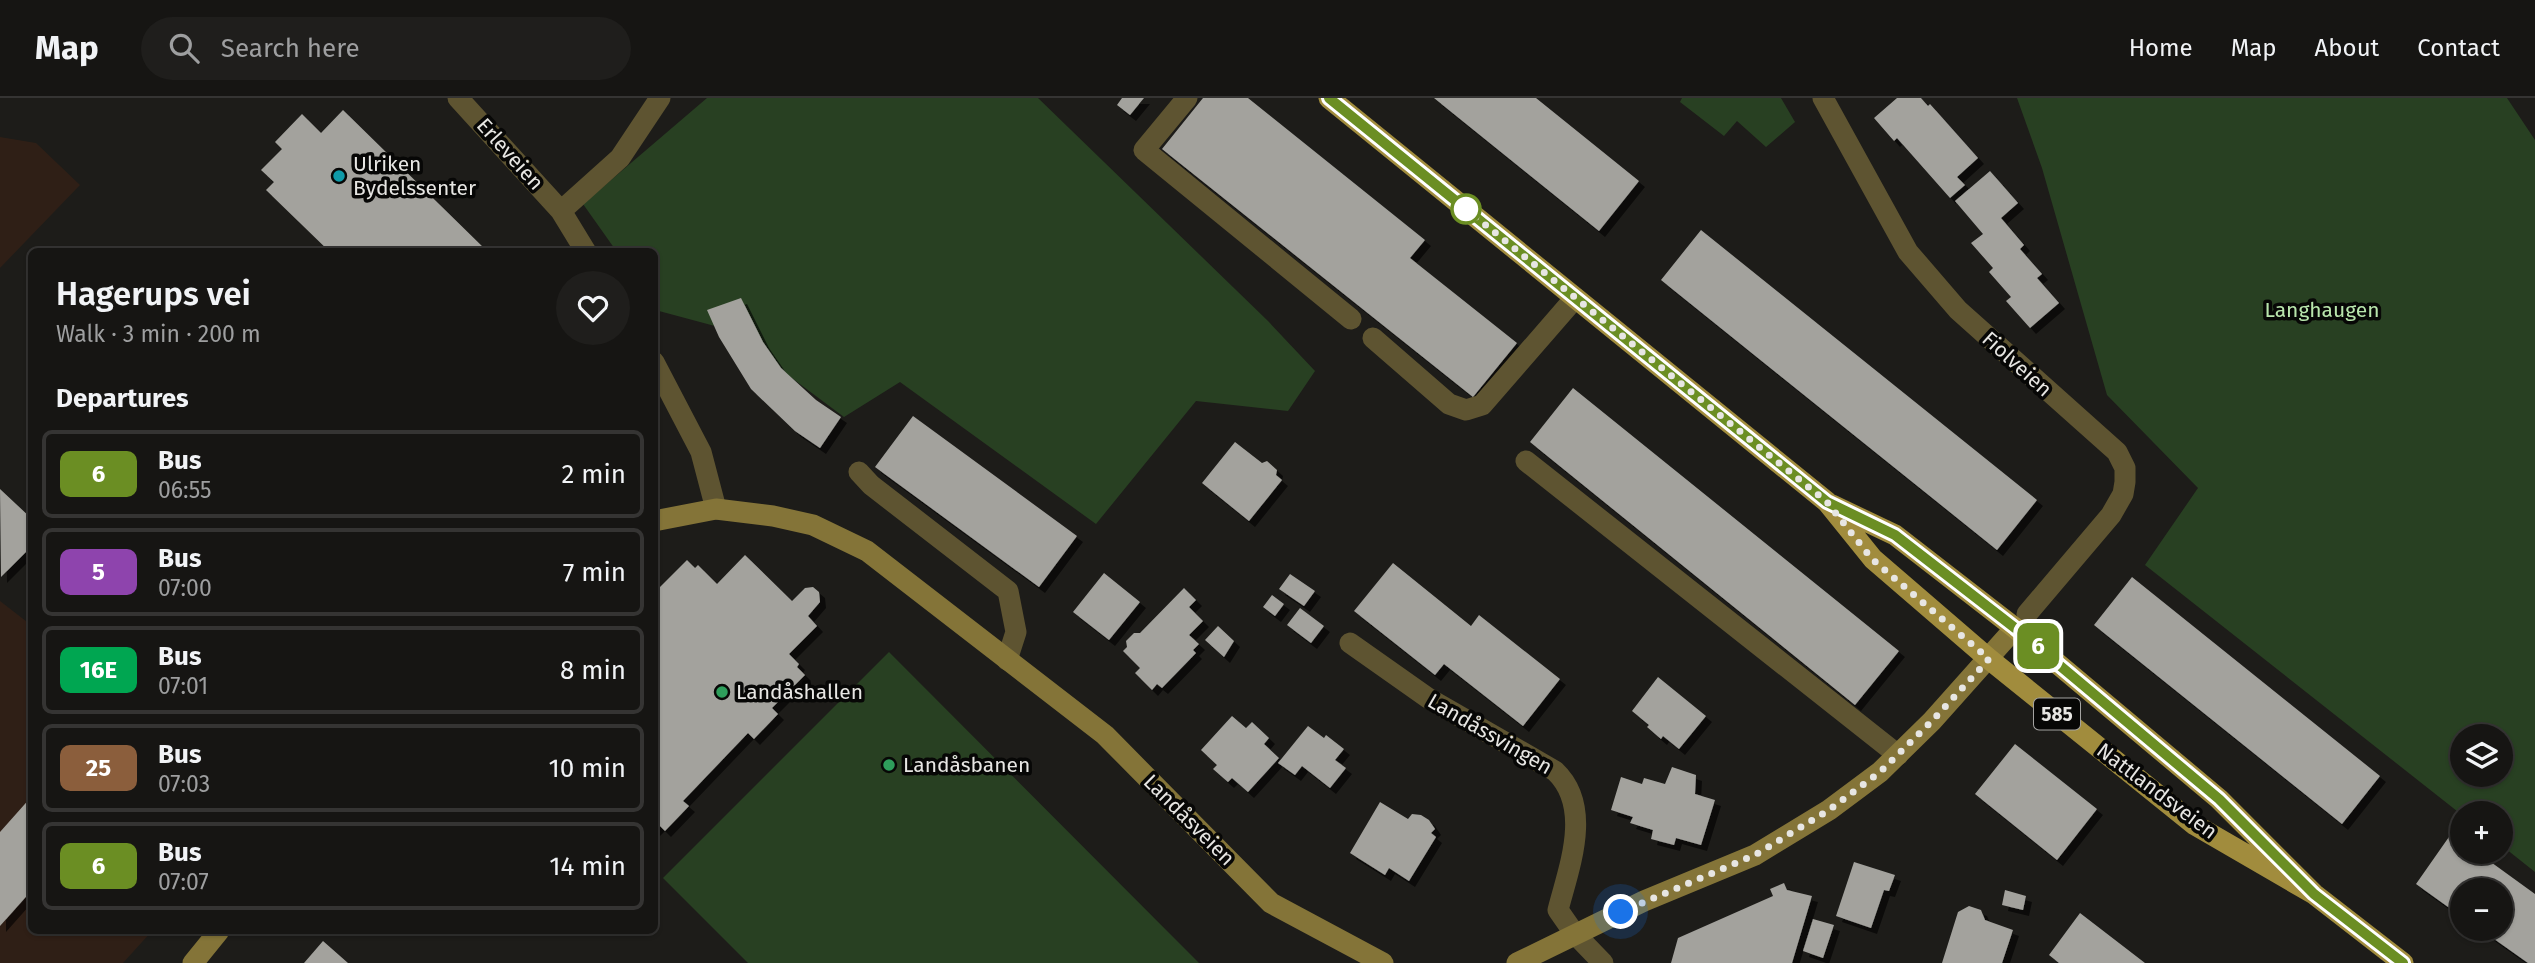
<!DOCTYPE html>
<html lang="en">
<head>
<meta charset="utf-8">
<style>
  :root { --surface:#161513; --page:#1f1e1c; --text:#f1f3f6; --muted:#9e9fa0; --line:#353433 }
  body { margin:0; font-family:"Fira Sans",sans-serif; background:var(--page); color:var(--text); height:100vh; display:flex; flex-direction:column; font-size:26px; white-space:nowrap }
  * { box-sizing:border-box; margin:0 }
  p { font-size:23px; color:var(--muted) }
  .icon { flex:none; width:38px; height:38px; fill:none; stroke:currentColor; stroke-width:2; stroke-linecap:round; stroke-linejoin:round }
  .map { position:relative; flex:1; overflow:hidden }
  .side { position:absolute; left:28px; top:150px; width:630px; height:686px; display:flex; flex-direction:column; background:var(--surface); border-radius:10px; box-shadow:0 2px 5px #0004,0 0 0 2px var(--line) }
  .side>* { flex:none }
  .badge { padding:0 14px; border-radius:10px; font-size:24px; line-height:46px }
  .controls { position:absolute; left:2450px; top:626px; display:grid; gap:14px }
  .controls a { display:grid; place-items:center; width:63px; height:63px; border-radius:50%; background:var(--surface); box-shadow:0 2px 5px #0004,0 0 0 2px var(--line); font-size:35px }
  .you { position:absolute; width:35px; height:35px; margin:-18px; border:5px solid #fff; border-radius:50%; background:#1a73e8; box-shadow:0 0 0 10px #1a73e833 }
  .map>.badge { position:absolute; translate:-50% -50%; box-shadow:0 0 0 4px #fff }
  h2 { padding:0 28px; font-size:26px; line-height:63px }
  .round { display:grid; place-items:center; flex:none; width:74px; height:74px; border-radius:37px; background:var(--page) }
  .head { display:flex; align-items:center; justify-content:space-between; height:119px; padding:0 28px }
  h1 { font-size:33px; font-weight:600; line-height:52px }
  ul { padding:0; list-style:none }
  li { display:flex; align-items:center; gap:21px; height:88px; margin:0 14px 10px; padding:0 14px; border:4px solid var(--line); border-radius:10px }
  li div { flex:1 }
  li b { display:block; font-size:26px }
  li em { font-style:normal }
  li .badge { min-width:77px; font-weight:700; text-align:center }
  header { display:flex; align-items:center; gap:42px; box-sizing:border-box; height:98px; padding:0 35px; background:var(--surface); border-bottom:2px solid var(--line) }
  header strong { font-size:33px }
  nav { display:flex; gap:38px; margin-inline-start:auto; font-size:24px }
  .search { width:490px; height:63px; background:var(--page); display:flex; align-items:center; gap:18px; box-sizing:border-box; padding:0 24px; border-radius:38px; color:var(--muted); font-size:26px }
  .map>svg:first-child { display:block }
  .education { fill:#2f1f16 }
  .green { fill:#284022; fill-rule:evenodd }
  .building { fill:#a3a29d; filter:url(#shadow) }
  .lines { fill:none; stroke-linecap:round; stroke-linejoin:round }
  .lane { stroke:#5e5431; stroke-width:21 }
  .street { stroke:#5e5431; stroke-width:21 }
  .secondary { stroke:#847438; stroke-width:21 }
  .primary { stroke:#a18c3d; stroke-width:21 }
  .line-casing { stroke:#fff; stroke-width:16 }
  .line { stroke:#6b8e23; stroke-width:10 }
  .walk { stroke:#e7e6e3; stroke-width:7; stroke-dasharray:0 12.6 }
  .culture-dot { fill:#0f9aa8; stroke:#070706; stroke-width:2.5 }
  .stop-dot { fill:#fff; stroke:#6b8e23; stroke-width:3.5 }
  .leisure-dot { fill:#2e9e5b; stroke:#070706; stroke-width:2.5 }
  .labels { text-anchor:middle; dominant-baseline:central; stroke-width:7; stroke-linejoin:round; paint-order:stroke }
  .shield { fill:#070706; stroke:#a4a3a1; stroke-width:2 }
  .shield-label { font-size:19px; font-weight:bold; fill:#e7e6e3 }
  .street-label { font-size:21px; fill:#e7e6e3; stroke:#070706 }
  .poi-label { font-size:21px; fill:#e7e6e3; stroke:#070706; text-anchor:start }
  .park-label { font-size:21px; fill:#b8e5ac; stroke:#070706 }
</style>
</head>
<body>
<header>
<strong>Map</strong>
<div class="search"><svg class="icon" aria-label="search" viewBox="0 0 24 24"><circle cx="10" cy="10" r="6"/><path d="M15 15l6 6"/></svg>Search here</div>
<nav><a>Home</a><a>Map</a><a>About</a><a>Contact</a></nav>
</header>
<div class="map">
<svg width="2535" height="865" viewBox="0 0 2535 865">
  <defs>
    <filter id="shadow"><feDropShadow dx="6" dy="6" stdDeviation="0" flood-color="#0009"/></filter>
  </defs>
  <rect width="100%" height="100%" fill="#1d1c19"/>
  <!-- education -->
  <path class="education" d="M0,39L36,45L80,87L0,170Z
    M0,503L31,527L32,833H152L123,865H0Z"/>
  <!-- green -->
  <path class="green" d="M707,0H1038L1268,223L1315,273L1288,313L1196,303L1096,426L900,284L844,319L726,231L659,213L655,207L654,154H617L583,106Z
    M1682,0H1781L1795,24L1766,49L1737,23L1724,38L1680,4Z
    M2017,0H2507L2535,42V774L2501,747V716L2462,717L2145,467L2198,390L2107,297L2042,70ZM2462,639H2501V677H2462Z
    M889,554L1199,865H748L663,780Z"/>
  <!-- building -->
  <path class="building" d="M1122,0H1144L1130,17L1117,7Z
    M1203,0H1248L1425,142L1410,160L1517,245L1473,299L1162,51Z
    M1434,0H1536L1639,83L1599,133Z
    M1897,0H1921L1928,8L1930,6L1978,60L1957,79L1965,87L1950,100L1897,40L1894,43L1874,20Z
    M343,12L488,154H330L266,92L274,84L261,72L282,51L275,44L302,16L321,35Z
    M1990,73L2018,105L2001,120L2024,147L2020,151L2042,176L2037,180L2059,205L2030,230L2006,203L2011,199L1989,174L1993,170L1971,145L1983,136L1955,103Z
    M1701,132L2037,402L1997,452L1661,182Z
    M741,200L763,244L781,270L816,302L841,319L820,350L795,333L751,291L719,239L707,212Z
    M1573,290L1899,553L1855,607L1530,344Z
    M913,318L1077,438L1039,489L875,369Z
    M1235,344L1262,365L1267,363L1277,372L1276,377L1282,382L1249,423L1202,385Z
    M0,391L32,421V460L26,454L1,479Z
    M745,457L792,503L805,490L813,489L819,494L820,504L808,518L817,528L789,556L799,566L797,569L805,577L772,610L778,616L754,641L748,635L683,703L689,708L665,733L659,727L654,732V495L687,462L695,470L698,467L717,486Z
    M1393,465L1471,528L1479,517L1560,581L1523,628L1444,566L1435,577L1354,513Z
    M1104,475L1140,504L1109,542L1073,514Z
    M1290,476L1315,493L1304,508L1279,491Z
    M2132,479L2380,678L2342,726L2094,527Z
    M1184,490L1196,502L1189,509L1203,523L1189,537L1199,546L1193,552L1196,555L1162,590L1157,586L1152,592L1135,575L1140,570L1123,553L1127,549L1126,543L1134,535H1140Z
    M1272,497L1284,506L1275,518L1263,509Z
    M1300,510L1324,528L1311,545L1287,527Z
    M1218,528L1234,543L1224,559L1205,542Z
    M1658,579L1706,618L1679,651L1663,638L1661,641L1647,629L1649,627L1632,613Z
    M1232,618L1246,630L1252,624L1269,640L1264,646L1279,660L1248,694L1232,680L1228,684L1213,671L1217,667L1201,652Z
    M1308,628L1324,640L1326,637L1344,651L1335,662L1346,670L1330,690L1302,668L1295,677L1278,665Z
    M2015,646L2097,711L2057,762L1975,696Z
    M1672,669L1696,677L1695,696L1715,702L1701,747L1676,740L1674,747L1651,741L1653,732L1630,725L1633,719L1611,712L1621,679L1642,686L1644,680L1665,686Z
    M32,698V792L0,828V734Z
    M1380,704L1408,721L1412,716L1421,717L1429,722L1435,731L1431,735L1436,739L1409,783L1389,770L1385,777L1350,755Z
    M2451,736L2462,744V754H2477L2535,796V865H2528L2480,831H2501V793H2462V819L2416,786Z
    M1854,764L1895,777L1889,793L1884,792L1871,830L1836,818Z
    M1784,785L1787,792L1812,798L1792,865H1671L1678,840L1773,798L1770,791Z
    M2005,792L2026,798L2023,812L2002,807Z
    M1969,808L1981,812L1985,822L2013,832L2002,865H1942L1958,814Z
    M2080,815L2145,865H2059L2049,857Z
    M1813,821L1834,827L1823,860L1803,853Z
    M323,843L348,865H304Z"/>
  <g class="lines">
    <!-- lane -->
    <path class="lane" d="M1187,0L1144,52L1351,221
      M1373,240L1449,306L1466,312L1482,307L1575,200
      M1526,363L1898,657"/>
    <!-- street -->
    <path class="street" d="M458,0L561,113L586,154
      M1823,0L1908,154L1958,212L2117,354L2125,370V384L2123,396L2111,417L2027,516
      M561,113L620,60L660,0
      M654,264L701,354L716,411
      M859,374L871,387L1008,493L1016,534L1007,562
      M1350,545L1428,600L1555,673C1593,709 1569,769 1558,812L1574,835L1603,865"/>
    <!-- secondary -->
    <path class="secondary" d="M654,423L716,411L773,418L813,427L867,453L1105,637L1271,805L1383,865
      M193,865L219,833
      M1517,865L1644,803L1755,757L1829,712L1880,674L1932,623L2015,530"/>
    <!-- primary -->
    <path class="primary" d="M1329,0L1827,404L1873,461L1989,561L2195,727L2314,796
      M1832,407L1895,437L2015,530L2219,701L2314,796L2403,865"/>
  </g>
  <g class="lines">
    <!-- line casing -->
    <g class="line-casing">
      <path id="line" d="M1329,0L1827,404L1895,437L2015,530L2219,701L2314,796L2403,865"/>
    </g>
    <!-- line -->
    <use href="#line" class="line"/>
    <!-- walk -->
    <path class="walk" d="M1466,111L1827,404L1872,461L1989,561L1932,623L1880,674L1829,712L1755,757L1621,814"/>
  </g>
  <!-- markers -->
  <circle class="culture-dot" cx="339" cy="78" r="7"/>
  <circle class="stop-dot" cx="1466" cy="111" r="14"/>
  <g class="leisure-dot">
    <circle cx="722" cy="594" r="7"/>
    <circle cx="889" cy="667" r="7"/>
  </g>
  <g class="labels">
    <!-- shield labels -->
    <rect class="shield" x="2034" y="600.5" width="46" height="31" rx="5"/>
    <g class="shield-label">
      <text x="2057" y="616">585</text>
    </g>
    <!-- street labels -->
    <g class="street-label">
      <text transform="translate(510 56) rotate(48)">Erleveien</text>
      <text transform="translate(2017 266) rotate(42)">Fiolveien</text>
      <text transform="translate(1490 636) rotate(30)">Landåssvingen</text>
      <text transform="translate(2157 693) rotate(37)">Nattlandsveien</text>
      <text transform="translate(1189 722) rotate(45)">Landåsveien</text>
    </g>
    <!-- poi labels -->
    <g class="poi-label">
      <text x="353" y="66">Ulriken<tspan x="353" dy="24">Bydelssenter</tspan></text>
      <text x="736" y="594">Landåshallen</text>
      <text x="903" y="667">Landåsbanen</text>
    </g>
    <!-- park labels -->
    <g class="park-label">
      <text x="2322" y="212">Langhaugen</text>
    </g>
  </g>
</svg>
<div class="controls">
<a><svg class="icon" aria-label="layers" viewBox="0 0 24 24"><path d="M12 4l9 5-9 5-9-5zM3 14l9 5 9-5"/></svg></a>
<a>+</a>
<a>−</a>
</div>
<div class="you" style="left:1621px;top:814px"></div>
<b class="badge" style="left:2038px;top:548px;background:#6b8e23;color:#fff">6</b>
<section class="side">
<div class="head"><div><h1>Hagerups vei</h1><p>Walk · 3 min · 200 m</p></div><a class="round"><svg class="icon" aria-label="heart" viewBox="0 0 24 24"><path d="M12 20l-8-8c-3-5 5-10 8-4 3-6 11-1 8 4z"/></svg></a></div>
<h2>Departures</h2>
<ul>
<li><span class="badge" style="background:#6b8e23;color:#fff">6</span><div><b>Bus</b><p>06:55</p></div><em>2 min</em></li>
<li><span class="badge" style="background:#8e44ad;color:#fff">5</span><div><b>Bus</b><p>07:00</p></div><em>7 min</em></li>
<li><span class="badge" style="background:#00a651;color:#fff">16E</span><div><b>Bus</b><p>07:01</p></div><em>8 min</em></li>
<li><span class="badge" style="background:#8b5e3c;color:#fff">25</span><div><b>Bus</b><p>07:03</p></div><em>10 min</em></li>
<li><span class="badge" style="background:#6b8e23;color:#fff">6</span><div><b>Bus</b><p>07:07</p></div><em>14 min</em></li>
</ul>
</section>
</div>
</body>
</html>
